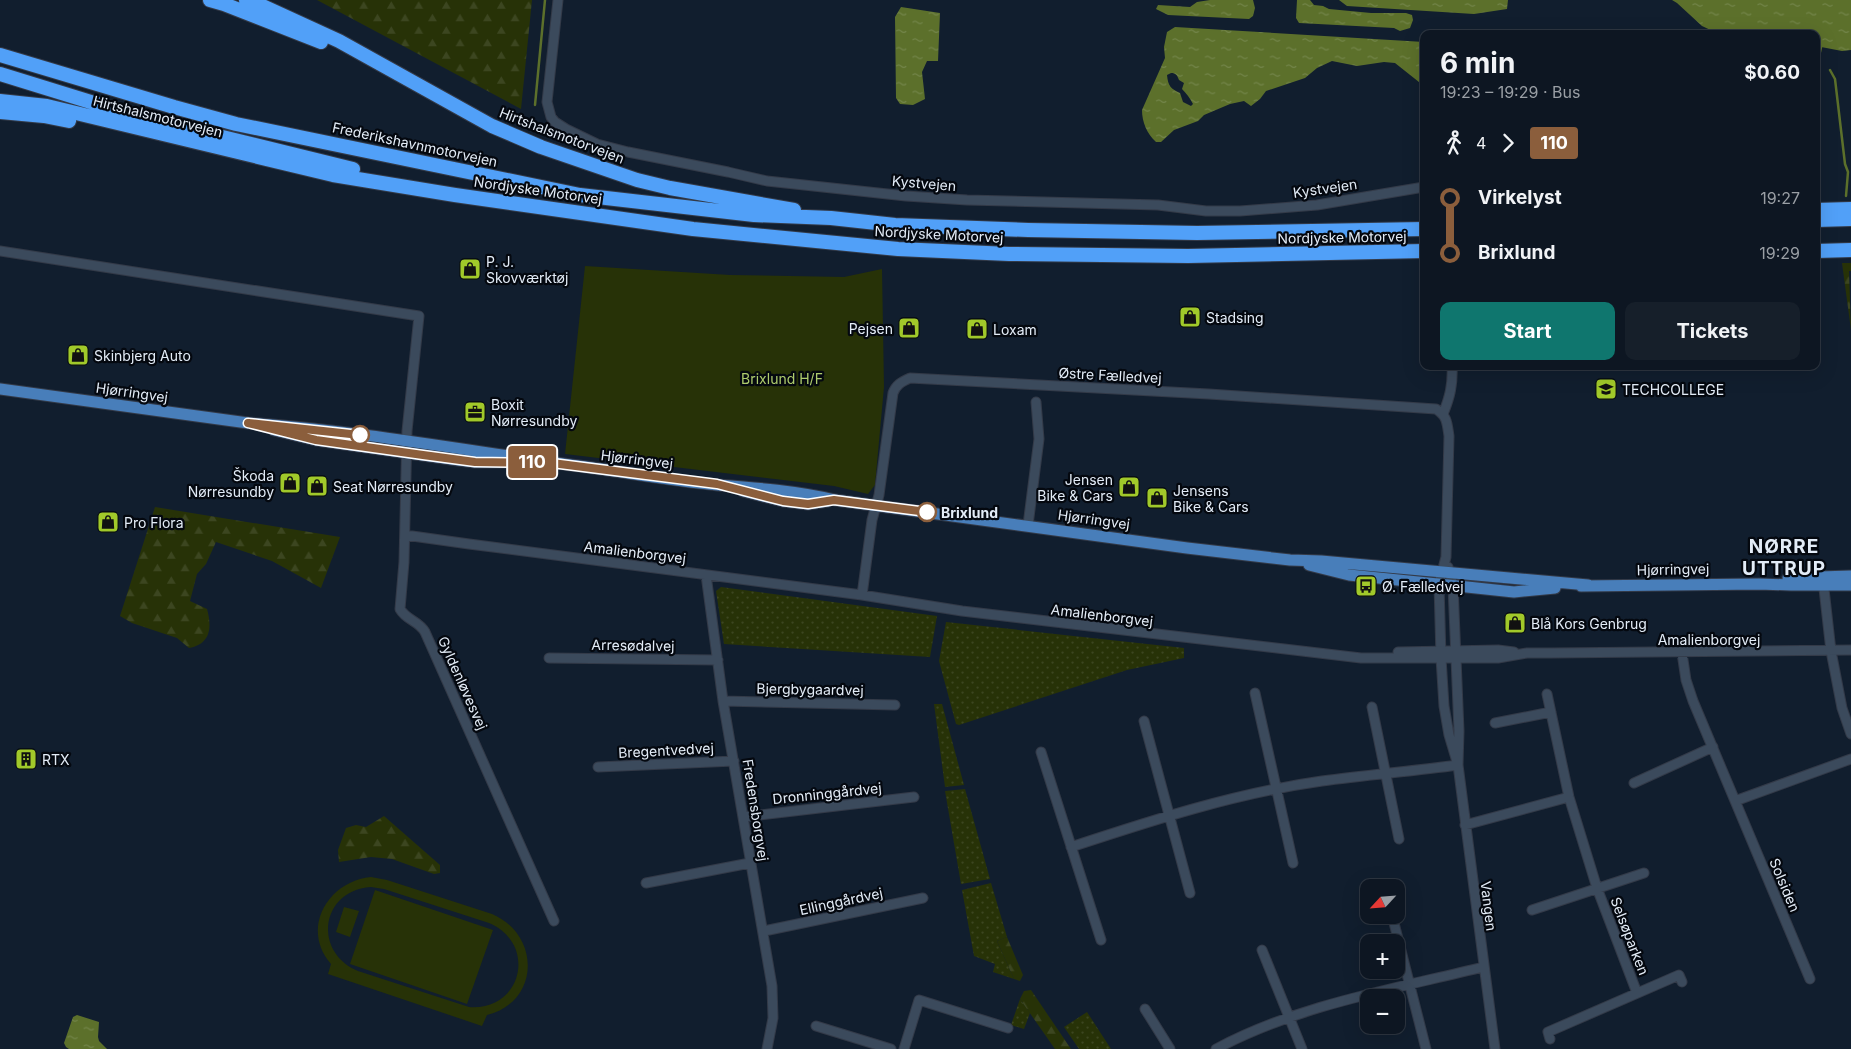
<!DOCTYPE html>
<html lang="en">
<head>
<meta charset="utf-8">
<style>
  :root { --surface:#0d1622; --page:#161f2a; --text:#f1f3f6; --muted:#9a9fa5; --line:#2d3540; --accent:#0f766e }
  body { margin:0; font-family:Inter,sans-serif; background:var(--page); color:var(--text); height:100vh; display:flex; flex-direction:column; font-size:19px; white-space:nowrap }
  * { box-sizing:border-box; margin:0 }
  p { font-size:16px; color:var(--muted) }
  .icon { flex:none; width:28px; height:28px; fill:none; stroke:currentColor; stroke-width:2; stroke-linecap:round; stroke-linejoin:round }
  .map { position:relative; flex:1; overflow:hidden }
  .panel { position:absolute; left:1420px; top:30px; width:400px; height:340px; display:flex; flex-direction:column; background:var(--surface); border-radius:10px; box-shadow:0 5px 20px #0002,0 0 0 1px var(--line) }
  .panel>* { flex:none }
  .badge { padding:0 10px; border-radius:4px; font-size:18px; line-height:32px }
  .needle { width:32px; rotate:244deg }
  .tools { position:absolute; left:1360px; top:879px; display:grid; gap:10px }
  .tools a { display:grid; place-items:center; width:45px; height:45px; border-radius:10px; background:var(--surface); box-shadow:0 5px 20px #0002,0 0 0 1px var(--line); font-size:25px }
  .map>.badge { position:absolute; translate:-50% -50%; box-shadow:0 0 0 2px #fff }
  .legs { display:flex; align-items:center; gap:8px; height:55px; padding:0 20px; font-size:16px }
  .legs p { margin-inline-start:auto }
  .overview { display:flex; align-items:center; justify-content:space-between; height:85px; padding:0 20px }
  h1 { font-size:28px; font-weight:700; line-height:38px }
  .cta { display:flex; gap:10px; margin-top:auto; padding:10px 20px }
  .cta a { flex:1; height:58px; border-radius:10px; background:var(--accent); color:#fff; font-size:20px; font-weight:700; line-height:58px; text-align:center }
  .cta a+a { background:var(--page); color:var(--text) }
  ul { padding:0 20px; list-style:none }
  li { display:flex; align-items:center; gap:18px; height:55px; font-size:19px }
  li i { display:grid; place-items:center; width:8px; height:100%; margin:0 6px; background:currentColor }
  li i::after { content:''; width:12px; height:12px; margin:-6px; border:4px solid; border-radius:50%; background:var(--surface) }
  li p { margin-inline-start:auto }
  li:first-child i { background:linear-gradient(#0000 50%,currentColor 0) }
  li:last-child i { background:linear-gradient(currentColor 50%,#0000 0) }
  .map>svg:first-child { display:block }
  .grass { fill:url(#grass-dots) }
  .forest { fill:url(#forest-firs) }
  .garden { fill:#273207; fill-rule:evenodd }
  .water { fill:url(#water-ripples); fill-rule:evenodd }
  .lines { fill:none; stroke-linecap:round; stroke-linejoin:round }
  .stream { stroke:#5c702b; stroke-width:2.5 }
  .minor-casing { stroke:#333a48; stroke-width:11 }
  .major-casing { stroke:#333a48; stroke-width:13 }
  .highway-casing { stroke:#333a48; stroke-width:16 }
  .minor { stroke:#3b4a5c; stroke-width:9 }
  .major { stroke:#487eba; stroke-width:11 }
  .highway { stroke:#51a0f8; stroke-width:14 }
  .line-1-casing { stroke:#fff; stroke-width:11 }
  .line-1 { stroke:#8b5e3c; stroke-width:8 }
  .stop-1-dot { fill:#fff; stroke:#8b5e3c; stroke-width:2.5 }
  .labels { text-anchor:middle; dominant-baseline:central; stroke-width:4.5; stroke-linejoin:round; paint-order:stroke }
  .street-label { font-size:14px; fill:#e3ecf7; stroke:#04080f }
  .poi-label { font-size:14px; fill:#e3ecf7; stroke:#04080f; text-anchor:start }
  .park-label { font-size:14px; fill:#aecc6d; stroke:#04080f }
  .stop-label { font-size:14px; font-weight:bold; fill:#e3ecf7; stroke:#04080f; text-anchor:start }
  .district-label { font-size:19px; font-weight:bold; letter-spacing:1px; fill:#e3ecf7; stroke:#04080f }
</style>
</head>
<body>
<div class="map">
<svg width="1851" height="1049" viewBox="0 0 1851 1049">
  <defs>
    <pattern id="grass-dots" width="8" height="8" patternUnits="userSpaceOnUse" patternTransform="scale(1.25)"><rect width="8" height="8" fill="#273207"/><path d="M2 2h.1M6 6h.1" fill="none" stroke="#3c4620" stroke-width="1.8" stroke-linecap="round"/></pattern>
    <pattern id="forest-firs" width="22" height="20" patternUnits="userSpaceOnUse" patternTransform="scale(1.25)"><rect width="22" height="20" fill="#273207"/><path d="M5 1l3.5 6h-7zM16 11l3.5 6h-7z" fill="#3c4620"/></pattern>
    <pattern id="water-ripples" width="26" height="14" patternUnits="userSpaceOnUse" patternTransform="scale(1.25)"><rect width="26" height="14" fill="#5c702b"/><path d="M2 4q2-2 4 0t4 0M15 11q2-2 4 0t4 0" fill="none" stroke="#73854a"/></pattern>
  </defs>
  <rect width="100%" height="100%" fill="#111e2e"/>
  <!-- grass -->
  <path class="grass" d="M721,587L937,616L930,657L724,644L716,591Z
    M946,622L1184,648V658L1127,670L959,725L956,724L939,661Z
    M934,704H942L964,785L945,787Z
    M965,789L990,879L961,884L945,791Z
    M991,883L1007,937L997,941L1014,979L993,972L995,964L974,956L962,890Z
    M1020,999L1030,1013L1024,1029L1011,1025Z
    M1087,1012L1111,1049H1079L1064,1027Z"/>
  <!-- forest -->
  <path class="forest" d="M317,0H532L521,109Z
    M1842,263H1851V271H1849L1851,330Z
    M155,507L340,537L321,588L272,561L216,542L206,564L197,574L190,601L207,609C212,627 211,644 189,648L177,638L132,623L120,616Z
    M384,816L440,865V873L434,874L392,859L371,857L339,862L338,850L346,828L356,825L366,827Z
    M1007,937L1023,975L1020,981L1014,979L997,941Z
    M1031,990L1071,1049H1055L1020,999L1024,991Z"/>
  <!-- garden -->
  <path class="garden" d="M585,266L730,275L844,277L882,269L884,387L875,485L868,494L834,486L565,454Z
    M371,877L387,880L492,914C541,935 540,1002 487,1015L482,1026L328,974L331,964C300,929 328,881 371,877ZM371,887L384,889L489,923C538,944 522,1011 469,1007L358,971C312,952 321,890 371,887Z
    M375,890L493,930L467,1004L350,964Z
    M344,907L359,911L350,937L336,932Z"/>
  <!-- water -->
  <path class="water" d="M1210,0H1253L1255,8L1253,16L1249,19L1168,15L1156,9L1158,5L1190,7L1197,2Z
    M1297,0H1310L1314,5L1323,6L1329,9L1371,13H1406L1412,15L1413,20L1410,28L1400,31L1394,28L1299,23L1296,18Z
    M1339,0H1508L1507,9L1474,14L1347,6Z
    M1672,0H1851V50L1842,51L1816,46V34H1719L1702,26L1677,3Z
    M901,7L940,13L938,61H927L922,72L925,99L913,105L900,104L896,98L895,17Z
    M1175,27L1424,42V86L1395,63L1384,62L1357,66L1332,61L1317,68L1305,78L1266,91L1260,99L1251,106L1244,101L1230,104L1204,115L1198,121L1174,130L1161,142H1156C1147,134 1142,122 1142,110L1165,58L1164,47L1167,32ZM1171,73C1176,73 1177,75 1179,80L1184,83L1182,89C1186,93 1190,98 1193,104L1191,106L1183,102L1180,93C1171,89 1168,86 1167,75Z
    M77,1015L99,1022L98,1037L99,1041L107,1049H69L66,1047L64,1043L73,1017Z"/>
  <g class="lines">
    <!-- stream -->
    <path class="stream" d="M1820,52L1821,47
      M1830,70L1835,79L1845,164L1848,172L1846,196
      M535,105L545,0
      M533,130L534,121"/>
    <!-- minor casing -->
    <g class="minor-casing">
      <path id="minor" d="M558,0L547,102L551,117L555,122L566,129L597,144L628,152L728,172L767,181L906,196L967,200L1158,205L1206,211H1240L1317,205L1424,187
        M0,251L419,316L407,431L404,562L400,609C406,620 419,621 425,632L554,921
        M1443,414C1450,397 1453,384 1452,366
        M1028,525L1039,439L1036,402
        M405,535L469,544L862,595L962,611L1361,658H1498L1527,653H1551L1851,650
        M1448,567L1453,586L1459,731L1458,765L1495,1049
        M706,575L723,701L772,986L773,1018L767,1049
        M1823,580L1831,651L1842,708L1851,734
        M862,595L872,520L879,495L893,393C896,385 901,382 910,378L1209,394L1436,409C1447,416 1447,422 1449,436L1446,557L1439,584L1441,658L1444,706L1449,735L1458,765
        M1398,652L1498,650L1514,652
        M1682,653L1686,680L1693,701L1810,979
        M549,658L718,660
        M1255,693L1293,863
        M1547,694L1569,797L1597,888L1637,993
        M723,701L895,705
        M1372,707L1399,839
        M1144,721L1190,893
        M1495,723L1551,712
        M1041,752L1101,940
        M598,767L734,761
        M1634,783L1713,747
        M1735,801L1851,759
        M743,817L914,797
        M1465,825L1569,797
        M1071,847C1153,820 1236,793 1322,781C1367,775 1413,771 1458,765
        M646,883L750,863
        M1532,910L1644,873
        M1393,919L1426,1049
        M764,931L923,898
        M1262,950L1302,1049
        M1145,1009L1170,1049
        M816,1026L891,1049
        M1550,1039L1548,1032L1679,975L1682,982
        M904,1049L919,1000L1008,1028
        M1216,1049C1298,1005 1394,989 1483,967"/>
    </g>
    <!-- major casing -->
    <g class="major-casing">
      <path id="major" d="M0,389L248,423C362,431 474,452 586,467C630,473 674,481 718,485C758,488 796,491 835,500L1187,548L1290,560L1321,561L1588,585
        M274,430L316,440L458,460L475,462H517
        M743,491L783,501L808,504L828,501
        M1309,565L1349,575L1467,587L1514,592L1555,588
        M1788,578L1851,576
        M1581,586L1759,584L1791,585H1851"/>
    </g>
    <!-- highway casing -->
    <g class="highway-casing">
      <path id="highway" d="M210,0L224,4L321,42
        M246,0L258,4L339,41L492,126L541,147L637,180L670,188L794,210
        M0,55L174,107L236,124L580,195L754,215L831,218L895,225L1028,230L1197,233L1424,229
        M0,74L136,116L353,169
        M0,101L47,106L333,175L455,195L693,229L898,249L1009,254L1188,256L1424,251
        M0,112L44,116L69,121
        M1816,210L1851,209
        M1816,220L1851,219
        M1816,251L1851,250"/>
    </g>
    <!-- minor -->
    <use href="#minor" class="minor"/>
    <!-- major -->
    <use href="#major" class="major"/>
    <!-- highway -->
    <use href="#highway" class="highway"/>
  </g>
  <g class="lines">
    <!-- line-1 casing -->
    <g class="line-1-casing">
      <path id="line-1" d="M360,435L248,423L316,440L423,455L475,462L552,463L717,484L783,501L808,504L834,500L927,512"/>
    </g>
    <!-- line-1 -->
    <use href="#line-1" class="line-1"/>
  </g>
  <!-- icons -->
  <defs>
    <g id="shop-square" transform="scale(1.125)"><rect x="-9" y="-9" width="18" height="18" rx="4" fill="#a1c92a" stroke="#04080f"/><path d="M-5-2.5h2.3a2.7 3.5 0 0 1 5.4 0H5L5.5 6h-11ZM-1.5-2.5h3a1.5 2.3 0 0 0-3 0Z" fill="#111"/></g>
    <g id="school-square" transform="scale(1.125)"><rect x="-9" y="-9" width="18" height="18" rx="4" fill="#a1c92a" stroke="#04080f"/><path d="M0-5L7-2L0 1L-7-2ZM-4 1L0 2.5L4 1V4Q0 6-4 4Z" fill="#111"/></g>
    <g id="office-square" transform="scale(1.125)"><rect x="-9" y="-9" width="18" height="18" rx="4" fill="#a1c92a" stroke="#04080f"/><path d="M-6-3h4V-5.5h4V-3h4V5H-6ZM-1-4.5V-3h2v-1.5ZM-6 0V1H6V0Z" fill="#111"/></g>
    <g id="bus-square" transform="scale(1.125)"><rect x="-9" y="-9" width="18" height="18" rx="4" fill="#a1c92a" stroke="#04080f"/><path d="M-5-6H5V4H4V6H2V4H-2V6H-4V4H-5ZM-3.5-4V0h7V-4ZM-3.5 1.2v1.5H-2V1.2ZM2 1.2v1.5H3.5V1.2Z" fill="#111"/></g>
    <g id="building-square" transform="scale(1.125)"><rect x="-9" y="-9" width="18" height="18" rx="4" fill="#a1c92a" stroke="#04080f"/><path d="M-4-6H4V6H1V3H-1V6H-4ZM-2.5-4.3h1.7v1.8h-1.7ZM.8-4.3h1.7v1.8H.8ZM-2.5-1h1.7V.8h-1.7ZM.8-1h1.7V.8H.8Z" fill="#111"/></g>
  </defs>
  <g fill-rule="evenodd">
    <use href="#shop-square" x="470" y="269"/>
    <use href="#shop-square" x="1190" y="317"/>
    <use href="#shop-square" x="909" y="328"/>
    <use href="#shop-square" x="977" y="329"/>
    <use href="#shop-square" x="78" y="355"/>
    <use href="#school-square" x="1606" y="389"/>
    <use href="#office-square" x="475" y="412"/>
    <use href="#shop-square" x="290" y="483"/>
    <use href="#shop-square" x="317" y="486"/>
    <use href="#shop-square" x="1129" y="487"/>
    <use href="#shop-square" x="1157" y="498"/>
    <use href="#shop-square" x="108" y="522"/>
    <use href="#bus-square" x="1366" y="586"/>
    <use href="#shop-square" x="1515" y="623"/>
    <use href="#building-square" x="26" y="759"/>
  </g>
  <!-- markers -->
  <g class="stop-1-dot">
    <circle cx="360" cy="435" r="9"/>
    <circle cx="927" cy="512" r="9"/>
  </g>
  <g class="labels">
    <!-- street labels -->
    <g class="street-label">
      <text transform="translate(158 116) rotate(14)">Hirtshalsmotorvejen</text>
      <text transform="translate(562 135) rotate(21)">Hirtshalsmotorvejen</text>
      <text transform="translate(415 144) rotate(12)">Frederikshavnmotorvejen</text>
      <text transform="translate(924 183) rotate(5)">Kystvejen</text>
      <text transform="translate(1325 188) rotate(-8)">Kystvejen</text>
      <text transform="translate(538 190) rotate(8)">Nordjyske Motorvej</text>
      <text transform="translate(939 234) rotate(3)">Nordjyske Motorvej</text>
      <text transform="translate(1342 237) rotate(-1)">Nordjyske Motorvej</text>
      <text transform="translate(1110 375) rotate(3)">Østre Fælledvej</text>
      <text transform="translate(132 392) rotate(8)">Hjørringvej</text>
      <text transform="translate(637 459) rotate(7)">Hjørringvej</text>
      <text transform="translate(1094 519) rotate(8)">Hjørringvej</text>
      <text transform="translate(635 552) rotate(7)">Amalienborgvej</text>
      <text transform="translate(1673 569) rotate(-1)">Hjørringvej</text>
      <text transform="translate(1102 615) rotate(7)">Amalienborgvej</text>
      <text x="1709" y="639">Amalienborgvej</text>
      <text transform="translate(633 645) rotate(1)">Arresødalvej</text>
      <text transform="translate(463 683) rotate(66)">Gyldenløvesvej</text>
      <text transform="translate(810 689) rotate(1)">Bjergbygaardvej</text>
      <text transform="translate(666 750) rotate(-3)">Bregentvedvej</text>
      <text transform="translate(827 793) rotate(-6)">Dronninggårdvej</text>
      <text transform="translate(756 810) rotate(81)">Fredensborgvej</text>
      <text transform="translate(1785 885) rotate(67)">Solsiden</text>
      <text transform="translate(841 901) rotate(-12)">Ellinggårdvej</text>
      <text transform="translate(1489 906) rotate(83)">Vangen</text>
      <text transform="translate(1630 936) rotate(69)">Selsøparken</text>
    </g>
    <!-- poi labels -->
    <g class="poi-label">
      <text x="486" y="261">P. J.<tspan x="486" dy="16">Skovværktøj</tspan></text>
      <text x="1206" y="317">Stadsing</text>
      <text x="893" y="328" text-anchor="end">Pejsen</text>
      <text x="993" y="329">Loxam</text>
      <text x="94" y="355">Skinbjerg Auto</text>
      <text x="1622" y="389">TECHCOLLEGE</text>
      <text x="491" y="404">Boxit<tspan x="491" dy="16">Nørresundby</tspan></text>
      <text x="274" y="475" text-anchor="end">Škoda<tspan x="274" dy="16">Nørresundby</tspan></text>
      <text x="1113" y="479" text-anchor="end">Jensen<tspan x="1113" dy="16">Bike &amp; Cars</tspan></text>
      <text x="333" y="486">Seat Nørresundby</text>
      <text x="1173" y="490">Jensens<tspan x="1173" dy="16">Bike &amp; Cars</tspan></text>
      <text x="124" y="522">Pro Flora</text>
      <text x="1382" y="586">Ø. Fælledvej</text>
      <text x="1531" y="623">Blå Kors Genbrug</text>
      <text x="42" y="759">RTX</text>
    </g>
    <!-- park labels -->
    <g class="park-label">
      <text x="782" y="378">Brixlund H/F</text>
    </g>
    <!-- stop labels -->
    <g class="stop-label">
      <text x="941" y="512">Brixlund</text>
    </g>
    <!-- district labels -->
    <g class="district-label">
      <text x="1784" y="546">NØRRE<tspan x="1784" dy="22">UTTRUP</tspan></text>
    </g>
  </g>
</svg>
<div class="tools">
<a><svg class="needle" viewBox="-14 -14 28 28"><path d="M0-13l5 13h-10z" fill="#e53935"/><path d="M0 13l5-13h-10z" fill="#9a9fa5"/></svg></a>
<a>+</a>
<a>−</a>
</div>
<b class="badge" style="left:532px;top:462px;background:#8b5e3c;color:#fff">110</b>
<section class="panel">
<div class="overview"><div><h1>6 min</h1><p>19:23 – 19:29 · Bus</p></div><b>$0.60</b></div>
<div class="legs"><svg class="icon" aria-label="walk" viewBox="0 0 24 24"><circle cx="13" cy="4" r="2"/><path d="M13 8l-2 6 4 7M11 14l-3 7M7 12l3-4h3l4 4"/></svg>4<svg class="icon" aria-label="forward" viewBox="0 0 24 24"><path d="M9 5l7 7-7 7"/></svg><b class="badge" style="background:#8b5e3c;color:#fff">110</b></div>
<ul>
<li><i style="color:#8b5e3c"></i><b>Virkelyst</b><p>19:27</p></li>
<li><i style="color:#8b5e3c"></i><b>Brixlund</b><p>19:29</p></li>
</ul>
<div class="cta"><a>Start</a><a>Tickets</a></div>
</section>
</div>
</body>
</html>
